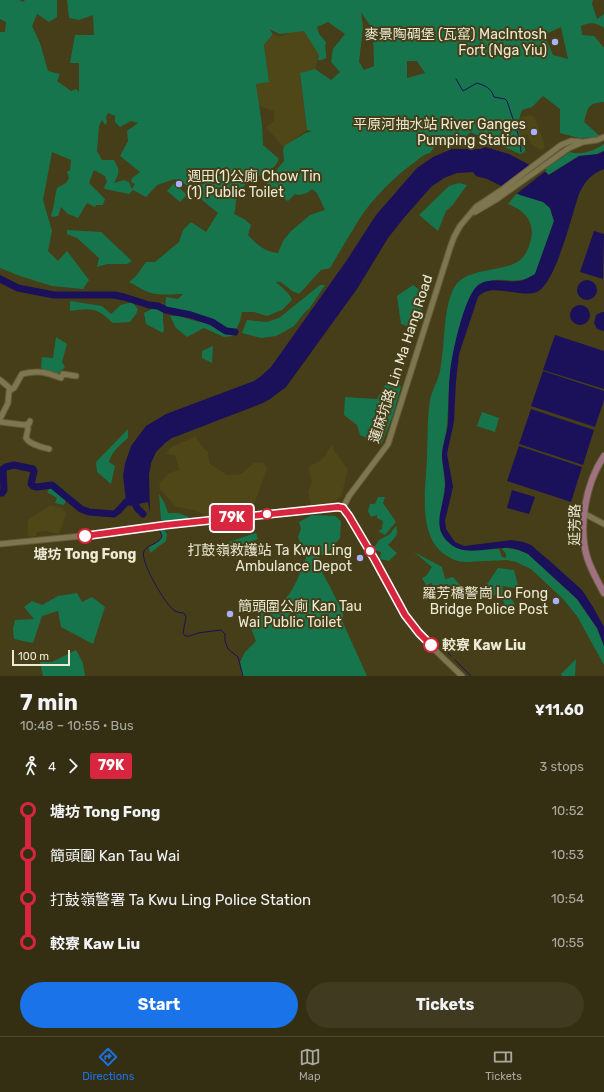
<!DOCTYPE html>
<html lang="en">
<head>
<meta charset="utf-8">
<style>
  :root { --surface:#342e12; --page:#3f3a20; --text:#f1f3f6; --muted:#a9a89f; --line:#4e4a32; --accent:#1a73e8 }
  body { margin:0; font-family:Rubik,"Noto Sans SC",sans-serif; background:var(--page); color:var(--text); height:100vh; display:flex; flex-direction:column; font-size:15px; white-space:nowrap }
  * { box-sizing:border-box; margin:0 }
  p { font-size:13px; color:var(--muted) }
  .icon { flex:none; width:22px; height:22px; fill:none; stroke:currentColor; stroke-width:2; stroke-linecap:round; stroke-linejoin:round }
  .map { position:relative; height:676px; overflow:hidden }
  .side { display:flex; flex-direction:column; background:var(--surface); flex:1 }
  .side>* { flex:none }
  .badge { padding:0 8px; border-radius:3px; font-size:14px; line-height:26px }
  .scale { position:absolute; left:12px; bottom:10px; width:58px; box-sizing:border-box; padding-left:4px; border:2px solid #ece9d4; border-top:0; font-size:11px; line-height:14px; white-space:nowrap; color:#ece9d4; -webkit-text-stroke:3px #453e18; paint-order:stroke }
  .map>.badge { position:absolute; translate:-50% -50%; box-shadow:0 0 0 2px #fff }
  .legs { display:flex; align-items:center; gap:6px; height:44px; padding:0 20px; font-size:13px }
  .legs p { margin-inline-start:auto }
  .overview { display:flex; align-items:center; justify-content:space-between; height:68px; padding:0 20px }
  h1 { font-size:22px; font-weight:700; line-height:30px }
  .button { display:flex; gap:8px; margin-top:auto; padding:8px 20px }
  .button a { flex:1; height:46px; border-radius:24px; background:var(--accent); color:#fff; font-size:16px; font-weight:700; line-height:46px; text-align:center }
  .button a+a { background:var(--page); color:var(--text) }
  ul { padding:0 20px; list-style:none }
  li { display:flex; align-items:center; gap:14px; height:44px; font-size:15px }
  li i { display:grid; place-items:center; width:6px; height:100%; margin:0 5px; background:currentColor }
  li i::after { content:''; width:10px; height:10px; margin:-5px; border:3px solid; border-radius:50%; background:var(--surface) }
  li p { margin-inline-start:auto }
  li:first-child i { background:linear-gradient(#0000 50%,currentColor 0) }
  li:last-child i { background:linear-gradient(currentColor 50%,#0000 0) }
  .dock { display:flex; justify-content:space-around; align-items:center; height:56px; border-top:1px solid var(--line); background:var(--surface); font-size:11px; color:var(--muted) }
  .dock a { display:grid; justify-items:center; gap:2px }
  .dock .active { color:var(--accent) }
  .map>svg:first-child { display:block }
  .built { fill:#4f4717 }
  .green { fill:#17754d; fill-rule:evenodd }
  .water { fill:#1b105a }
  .pier { fill:#453e18 }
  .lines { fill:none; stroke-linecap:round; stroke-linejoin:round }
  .stream { stroke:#1b105a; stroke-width:1 }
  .river { stroke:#1b105a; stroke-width:7 }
  .minor-casing { stroke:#625c3b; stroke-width:7 }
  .major-casing { stroke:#625c3b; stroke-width:8 }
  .minor { stroke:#7d764f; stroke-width:5 }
  .major { stroke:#a07180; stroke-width:6 }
  .line-1-casing { stroke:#fff; stroke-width:9 }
  .line-1 { stroke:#d7263d; stroke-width:6 }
  .poi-dot { fill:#a9b0fc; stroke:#453e18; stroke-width:1.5 }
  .stop-1-dot { fill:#fff; stroke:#d7263d; stroke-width:2 }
  .labels { text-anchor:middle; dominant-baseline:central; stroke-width:4; stroke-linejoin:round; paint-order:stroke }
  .poi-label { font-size:14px; fill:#ece9d4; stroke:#453e18; text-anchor:end }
  .street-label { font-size:14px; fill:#ece9d4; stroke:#453e18 }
  .stop-label { font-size:14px; font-weight:bold; fill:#ece9d4; stroke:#453e18 }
</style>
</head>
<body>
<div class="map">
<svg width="604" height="676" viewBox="0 0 604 676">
  <rect width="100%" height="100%" fill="#453e18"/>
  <!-- built -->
  <path class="built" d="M294,31H305L319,55L315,69L300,74L307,130L283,147L266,127L274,121V111L259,106L256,84L269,81L264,45L273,34L279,37Z
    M530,115L535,117L543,140L545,148L541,150L531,144L527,134L521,136L515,120Z
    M195,436L203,448L208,452L209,463L227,475L241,474L254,463L263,462L267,468L254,505L222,517L206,516L195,510L176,507L160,489L159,484L169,473L179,470L175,455L166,454L170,448Z
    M332,444L334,451L348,469L341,497L332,503L311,505L308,492L312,482L309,471V467L311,465L319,462L325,456Z
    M50,505L62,508L66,514L59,534L46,531L37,532L36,536L31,537L27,535L28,520Z"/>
  <!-- green -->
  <path class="green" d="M0,0H19L23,2L25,0H57V17L49,22L37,14L32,26L40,43L48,71L60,74L57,81L71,91L76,89L79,92V63H70L75,35H94L93,15L79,20L69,18L67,0H593L592,4L597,19L604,14V28C597,22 589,22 581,26L582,35L594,36L604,48V102C588,103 588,107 584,122L601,137L579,138L560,133V109L543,96L532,107L522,110L519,119L515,120L525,149V152L520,154C503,146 487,140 470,132L465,138L444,141L440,146H435L430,153C424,154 420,158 415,162C396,175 374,197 360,218C350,234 340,251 330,268L321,270L299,294L292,291L281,282H276C282,288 289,292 292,300L282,310L267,316L254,312H242L240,321L235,332L226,331L212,322L178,311L165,313L166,297L178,299L183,294C173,294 158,296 148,292C142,290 136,285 129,282C138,276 139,271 146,262H155L179,242L183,230L191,222L206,232L218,213L202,200L199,192L175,179L157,185L146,197L133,190L129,194L105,189L104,187L107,182L105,176L94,170L89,183L105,199L103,205H96L95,207L87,203L78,218L68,214L61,207L58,216L52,217L51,215C55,206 54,198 57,188L66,183L69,178L67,171H70L71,160L52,152L43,200L52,231L48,251L58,261L67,251L89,280L83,289L52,286L20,276L0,268V32H5L6,22L0,19ZM361,12L373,30L374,66L364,70L359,62L363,27ZM328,22L345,34L333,49L331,62L340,72L331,80L315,69L300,73L307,130L312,131L306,133L285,145L283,150L284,161L268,180L267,184L273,191L288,201L295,194L299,195L307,193L312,189L317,193L325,210L310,215L290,232L283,241L278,253C265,252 256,244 248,235L251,225L244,219L234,214C236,210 235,206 236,201C237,197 240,190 243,187C252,175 275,174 279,158H278L263,145L262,125L256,84L269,82L264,45L273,34L269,29L280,34L304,31L319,55L318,60H322L326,58C327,53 324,48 326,42L319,34L317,27ZM561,27L568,59L553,55L547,41L548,33ZM407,61H417L425,73L407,78ZM108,113L115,116V122L120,127L131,121L138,123L127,131L128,141L120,156L140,172L132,178L131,182L135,184L132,189L129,182L124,180L114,183C120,171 120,171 114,160H102L97,151L99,126L102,120L105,125L107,122L106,117Z
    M604,144V151L594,155L579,156L548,175L543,170L570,152C581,156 595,150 604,144Z
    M174,183L187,195L180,202L167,191Z
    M459,183L467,185L452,206L446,211L438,231L419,215L449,186Z
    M517,193L543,202L550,208L554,221L535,274C520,284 510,279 494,280C488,281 483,283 478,285L450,373L447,426L442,455L445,486L440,517V531L465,550L499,549L502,557L506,558V554L503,550V548C512,548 520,550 528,554L577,599L597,628L604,646V665L577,616L563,599L531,569L516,562L507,560L466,562C458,562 451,559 444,554C417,534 426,487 427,457C428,438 427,418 430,400C432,390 438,381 440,371C445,348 443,307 454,288C465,267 501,273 519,261C524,257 527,252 529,246C537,225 527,211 508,204Z
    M67,230L101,232L132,261L127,264H107L97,267L99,258L77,238L67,234Z
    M320,285H325L309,309L305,312L294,326L282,333L276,336L261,338L242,333L247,320L266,322L279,318Z
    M413,285L426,295L418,322L406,326L401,324L397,296Z
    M70,301L102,306L111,314L121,305L132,302L138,309L136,314L130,322L113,323C96,307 92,308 70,311Z
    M163,303V322L164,329L163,333L146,324L144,313Z
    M170,316H180L195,321L207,323L234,336L224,337L204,328L187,337L176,328Z
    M56,337L67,344L62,362L65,367L56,376H49L41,367L42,357L53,358Z
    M213,346L212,363L202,358V351Z
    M398,383L401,387L393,415L381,445L360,435L357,425L344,415L345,397L377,399L385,385Z
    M482,412L499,418L495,432L477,426Z
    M128,429V438C119,446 112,451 109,462L115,466L111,484L97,472L96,462Z
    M52,485L61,491L67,498L64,505L55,503L57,498L47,492Z
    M159,494L165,504L168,513H178L189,517L187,521L172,523L161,520Z
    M378,497H385L383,503L396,522L385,535L378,531L382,529L383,521L377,518V515L371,517L368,511L370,504H375Z
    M312,515L335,516L341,521L340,538L325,556L319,554L320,568L343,612V623L367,676H242L240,662L245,652L256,641L251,628L261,622V611C268,608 278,605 284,600C294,592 305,562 309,549L301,546L298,537L301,529L299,522Z
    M396,526C399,535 395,538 388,545L397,553L389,561L380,559L381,552L373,549L379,540L390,534Z
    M163,528L167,534L166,541L150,553L149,547L159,541L162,536L159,529Z
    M256,533L258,539L227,550L225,543Z
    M414,552L442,567L445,579L453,577L461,586L451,592L434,593L432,583L426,585L422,578L426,576L432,567Z
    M498,568L514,570L519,589L503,586L502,595H492L487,584Z
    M77,593L82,602L92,597L105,607L93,644L61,627L58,611L42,616L33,643L14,639L13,629L15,620L34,619L24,607L32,601L42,605L58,596Z
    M509,596L515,604L506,608L502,598Z
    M76,650L83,663L85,676H43L40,662H52Z
    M576,659L575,676H562L561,674Z"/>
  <!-- water -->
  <path class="water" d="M485,147L509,154L537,169L541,168L549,175L579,156L598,154L604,151V169C591,174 585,181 579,194C572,214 556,283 537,292C530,295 519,293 512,292C499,291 488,287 478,297L459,354L456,381L454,421L447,454L453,487L445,521L446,529L455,542L464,546L511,540L523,542L531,545L552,563L582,590L593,607L604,627V646L597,628L577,599L528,554C522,551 517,549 511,548C489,546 464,559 447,541C431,524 445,505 445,486C446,476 442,466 442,456C442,445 447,434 448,423C449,407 448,391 450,374C451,356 464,298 477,286C489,276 506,283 519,281C525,280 530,277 535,274L554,221L550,208L543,202L520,195L487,179L476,176L473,172L457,173L444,178L431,187L403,219L388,238L357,289L286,387L270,399L263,403L172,438L165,443L156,452L151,463L149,475L150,513L148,502L129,506L127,504L126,500L123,476L125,464L131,446L146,426L166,414L254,381L260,377L271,367L347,260L376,215L417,168L433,157L452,149H481Z
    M594,231L604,234L603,279L580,272Z
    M577 290a10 10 0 1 1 20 0a10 10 0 1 1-20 0Z
    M570 315a10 10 0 1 1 20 0a10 10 0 1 1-20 0Z
    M602,312H604V331L597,329L594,323L596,315Z
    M555,335L604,351V389L543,370Z
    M543,371L604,391V400L595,427L531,406Z
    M531,409L594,430L583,465L519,444Z
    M519,446L582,467L571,502L507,481Z
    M512,490L535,497L529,514L507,508Z"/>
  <!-- pier -->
  <path class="pier" d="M532,164L537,167L542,166L547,170L515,195L503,189L502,187Z"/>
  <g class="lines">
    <!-- stream -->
    <path class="stream" d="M456,79L463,91L477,83C486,86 491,88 494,97L505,99L507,101L520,140L521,152
      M159,529L162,536C160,544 148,544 144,551C139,560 166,606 175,611C177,612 181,613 184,613L186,617L183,633L185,636H190L198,633L221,630L225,634V641L228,649L238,657L243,676
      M441,646L451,656
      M455,660L471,676"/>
    <!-- river -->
    <path class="river" d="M0,279L18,288L54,295H114L124,297L149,305L158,306L166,310L191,315L212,322L226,331L235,332
      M0,493H2L4,490L3,469L6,467L14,465L33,469L34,471L31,484L33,486L37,487L52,485L81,509L89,512L114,514C123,509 123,502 132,498
      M132,496L137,508L143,514"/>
    <!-- minor casing -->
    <g class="minor-casing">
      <path id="minor" d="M475,212L497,199L569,148L583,142L597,140L604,137
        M0,380L11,389
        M0,419L8,403L9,391L14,388L22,374C38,370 46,372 61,378L63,374L76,376
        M0,422L25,425L29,424L30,421
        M27,424L28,429L26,438C30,445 42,447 49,449
        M343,508L349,496L388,444L450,248L454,237L460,226L476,207L503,189L561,145L571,141L583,142
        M343,508C350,515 354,525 359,534C374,558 386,584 401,608C416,634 440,655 462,676
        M585,514L604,524
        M0,544L82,536L166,525L309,509L338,507L343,508"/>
    </g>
    <!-- major casing -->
    <g class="major-casing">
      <path id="major" d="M604,456C586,483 578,525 587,557C591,570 598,582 604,593"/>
    </g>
    <!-- minor -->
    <use href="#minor" class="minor"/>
    <!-- major -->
    <use href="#major" class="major"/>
  </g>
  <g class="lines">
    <!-- line-1 casing -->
    <g class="line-1-casing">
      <path id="line-1" d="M85,536L166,525L338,507L343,508L349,516L375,560L405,615L419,633L431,645"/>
    </g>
    <!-- line-1 -->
    <use href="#line-1" class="line-1"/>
  </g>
  <!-- markers -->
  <g class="poi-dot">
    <circle cx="555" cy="42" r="4"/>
    <circle cx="534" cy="132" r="4"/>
    <circle cx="179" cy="184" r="4"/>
    <circle cx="360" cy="558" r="4"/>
    <circle cx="556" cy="601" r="4"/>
    <circle cx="230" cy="614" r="4"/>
  </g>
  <g class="stop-1-dot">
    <circle cx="267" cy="514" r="5"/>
    <circle cx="85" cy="536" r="7"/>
    <circle cx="370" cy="551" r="5"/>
    <circle cx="431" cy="645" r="7"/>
  </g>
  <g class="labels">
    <!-- poi labels -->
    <g class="poi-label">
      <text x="547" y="34">麥景陶碉堡 (瓦窰) MacIntosh<tspan x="547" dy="16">Fort (Nga Yiu)</tspan></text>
      <text x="526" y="124">平原河抽水站 River Ganges<tspan x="526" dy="16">Pumping Station</tspan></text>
      <text x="187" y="176" text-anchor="start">週田(1)公廁 Chow Tin<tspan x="187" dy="16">(1) Public Toilet</tspan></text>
      <text x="352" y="550">打鼓嶺救護站 Ta Kwu Ling<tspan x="352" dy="16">Ambulance Depot</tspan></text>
      <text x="548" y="593">羅芳橋警崗 Lo Fong<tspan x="548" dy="16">Bridge Police Post</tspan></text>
      <text x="238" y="606" text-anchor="start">簡頭圍公廁 Kan Tau<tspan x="238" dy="16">Wai Public Toilet</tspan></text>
    </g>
    <!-- street labels -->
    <g class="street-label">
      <text transform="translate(401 359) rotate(-72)">蓮麻坑路 Lin Ma Hang Road</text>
      <text transform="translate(575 525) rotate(-89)">延芳路</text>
    </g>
    <!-- stop labels -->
    <g class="stop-label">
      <text x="85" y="554">塘坊 Tong Fong</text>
      <text x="442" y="645" text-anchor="start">較寮 Kaw Liu</text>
    </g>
  </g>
</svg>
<div class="scale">100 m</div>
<b class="badge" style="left:232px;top:518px;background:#d7263d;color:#fff">79K</b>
</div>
<section class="side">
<div class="overview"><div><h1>7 min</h1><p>10:48 – 10:55 · Bus</p></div><b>¥11.60</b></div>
<div class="legs"><svg class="icon" aria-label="walk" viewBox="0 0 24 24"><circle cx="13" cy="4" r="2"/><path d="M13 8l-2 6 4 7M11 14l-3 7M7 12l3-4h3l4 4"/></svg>4<svg class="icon" aria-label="forward" viewBox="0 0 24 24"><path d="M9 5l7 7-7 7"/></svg><b class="badge" style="background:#d7263d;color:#fff">79K</b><p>3 stops</p></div>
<ul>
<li><i style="color:#d7263d"></i><b>塘坊 Tong Fong</b><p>10:52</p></li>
<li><i style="color:#d7263d"></i><span>簡頭圍 Kan Tau Wai</span><p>10:53</p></li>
<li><i style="color:#d7263d"></i><span>打鼓嶺警署 Ta Kwu Ling Police Station</span><p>10:54</p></li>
<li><i style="color:#d7263d"></i><b>較寮 Kaw Liu</b><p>10:55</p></li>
</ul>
<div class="button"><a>Start</a><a>Tickets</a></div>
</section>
<nav class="dock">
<a class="active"><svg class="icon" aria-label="directions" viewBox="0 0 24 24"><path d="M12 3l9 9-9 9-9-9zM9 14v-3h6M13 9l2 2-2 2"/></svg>Directions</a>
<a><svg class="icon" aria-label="map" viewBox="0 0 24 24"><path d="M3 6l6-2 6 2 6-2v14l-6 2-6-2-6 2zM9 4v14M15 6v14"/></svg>Map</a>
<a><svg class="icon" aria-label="tickets" viewBox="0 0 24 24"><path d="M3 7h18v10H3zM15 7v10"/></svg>Tickets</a>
</nav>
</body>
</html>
